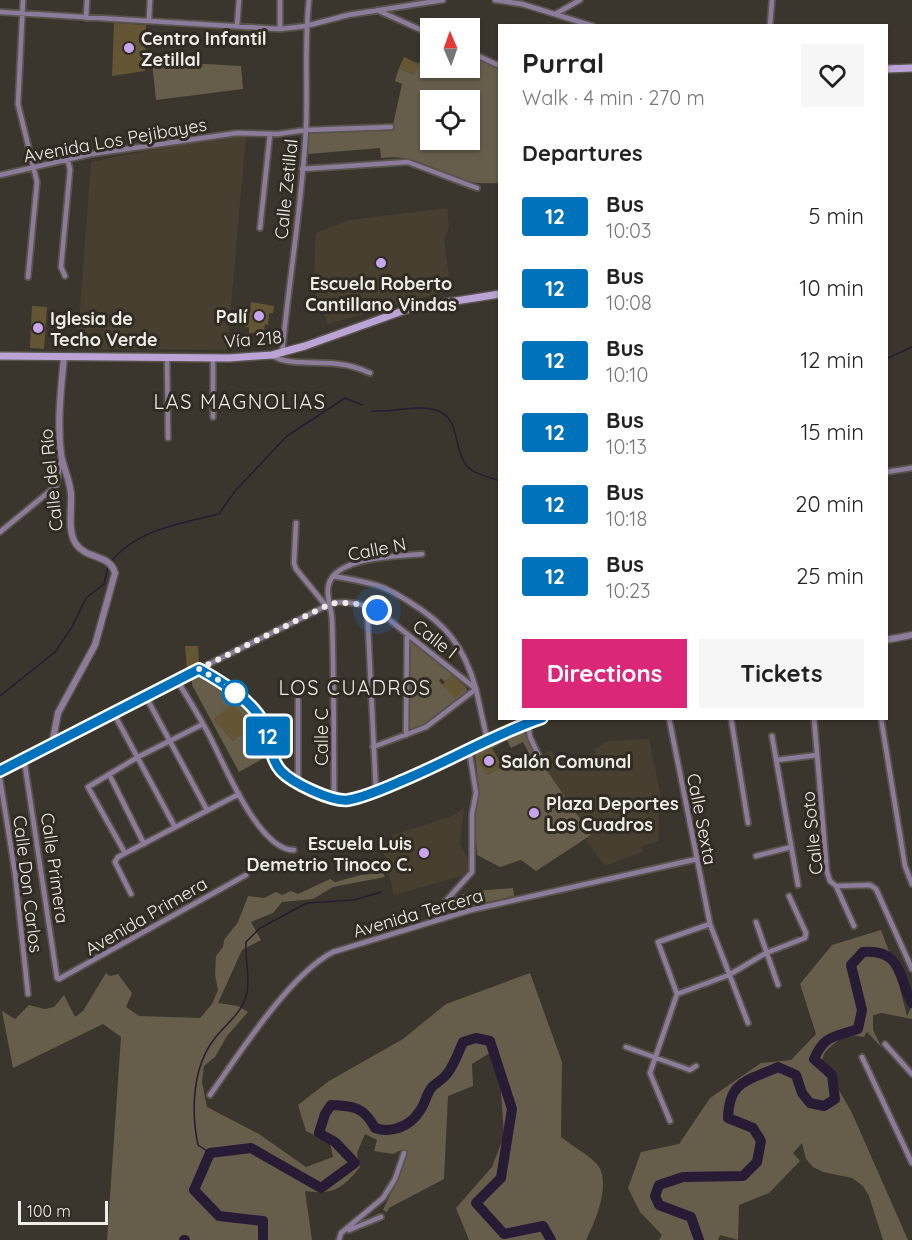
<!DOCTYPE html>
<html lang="en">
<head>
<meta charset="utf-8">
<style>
  :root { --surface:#fff; --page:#f6f6f6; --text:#222; --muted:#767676; --accent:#db2777 }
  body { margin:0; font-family:Quicksand,sans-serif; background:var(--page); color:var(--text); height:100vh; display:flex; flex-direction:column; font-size:22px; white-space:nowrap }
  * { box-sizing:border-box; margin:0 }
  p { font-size:20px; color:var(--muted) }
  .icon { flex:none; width:33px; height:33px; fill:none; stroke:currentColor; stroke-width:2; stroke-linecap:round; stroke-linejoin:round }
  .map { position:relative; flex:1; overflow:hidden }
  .sheet { position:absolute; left:498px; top:24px; width:390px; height:696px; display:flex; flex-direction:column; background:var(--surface); border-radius:0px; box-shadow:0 2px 4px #0004 }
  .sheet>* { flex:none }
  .badge { padding:0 12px; border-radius:4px; font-size:21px; line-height:39px }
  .needle { width:39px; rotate:358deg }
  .fabs { position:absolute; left:420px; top:18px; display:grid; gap:12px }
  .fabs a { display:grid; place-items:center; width:60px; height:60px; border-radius:0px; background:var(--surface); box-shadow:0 2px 4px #0004; font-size:30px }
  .scale { position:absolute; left:18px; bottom:15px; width:90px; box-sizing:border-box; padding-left:6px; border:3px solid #f0ede7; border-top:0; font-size:16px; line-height:21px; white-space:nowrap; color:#f0ede7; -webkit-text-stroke:4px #312c23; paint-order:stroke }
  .you { position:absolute; width:30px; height:30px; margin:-15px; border:4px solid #fff; border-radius:50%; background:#1a73e8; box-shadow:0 0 0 9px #1a73e833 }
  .map>.badge { position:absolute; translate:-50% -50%; box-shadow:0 0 0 3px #fff }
  h2 { padding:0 24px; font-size:22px; line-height:54px }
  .round { display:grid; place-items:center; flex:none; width:63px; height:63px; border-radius:0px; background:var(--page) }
  .head { display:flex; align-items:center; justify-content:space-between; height:102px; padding:0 24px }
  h1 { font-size:28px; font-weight:800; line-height:45px }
  .cta { display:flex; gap:12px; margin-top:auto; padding:12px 24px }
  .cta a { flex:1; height:69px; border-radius:0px; background:var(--accent); color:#fff; font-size:24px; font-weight:800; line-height:69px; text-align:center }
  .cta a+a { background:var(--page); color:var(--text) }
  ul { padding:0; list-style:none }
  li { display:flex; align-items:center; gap:18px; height:72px; padding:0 24px }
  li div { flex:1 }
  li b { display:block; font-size:22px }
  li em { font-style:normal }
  li .badge { min-width:66px; font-weight:700; text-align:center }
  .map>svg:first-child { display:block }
  .built { fill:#473f2f }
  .green { fill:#665d4a; fill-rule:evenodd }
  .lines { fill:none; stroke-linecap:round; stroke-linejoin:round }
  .stream { stroke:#281b36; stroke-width:1.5 }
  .river { stroke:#281b36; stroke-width:10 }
  .building { fill:#645534 }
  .minor-casing { stroke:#58534b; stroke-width:8 }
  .tertiary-casing { stroke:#58534b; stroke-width:9 }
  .secondary-casing { stroke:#58534b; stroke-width:10 }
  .minor { stroke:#8b7c9c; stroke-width:4.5 }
  .tertiary { stroke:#8b7c9c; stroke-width:6 }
  .secondary { stroke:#bba3d6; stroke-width:7 }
  .line-casing { stroke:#fff; stroke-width:14 }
  .line { stroke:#0072bc; stroke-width:9 }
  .walk { stroke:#f0ede7; stroke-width:6; stroke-dasharray:0 10.8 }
  .poi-dot { fill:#c8a5ee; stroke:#312c23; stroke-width:2 }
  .stop-dot { fill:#fff; stroke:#0072bc; stroke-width:3 }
  .labels { text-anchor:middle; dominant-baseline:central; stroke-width:6; stroke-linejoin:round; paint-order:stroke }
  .poi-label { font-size:18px; font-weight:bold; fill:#f0ede7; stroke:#312c23; text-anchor:start }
  .street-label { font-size:18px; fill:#f0ede7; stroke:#312c23 }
  .neighbourhood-label { font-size:20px; letter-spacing:1.5px; fill:#f0ede7; stroke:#312c23 }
</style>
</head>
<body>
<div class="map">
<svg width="912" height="1240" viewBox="0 0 912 1240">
  <rect width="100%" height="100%" fill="#3b362d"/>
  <!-- built -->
  <path class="built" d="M246,136L227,350L77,349L91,162L179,144Z
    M447,208L449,228L444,240L451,290L328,324L313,286L316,233L349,220Z
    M649,739L662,803L659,804L658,841L641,847L642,852L605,866L586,840L591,835L538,758L550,750L558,759L571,764L578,770L587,760L595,756L594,749L608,741Z
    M464,807L460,844L468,859V870L461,876L394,895L382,846L393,835L455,815Z"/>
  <!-- green -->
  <path class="green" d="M470,54L499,68V183C490,183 480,184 471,182C437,175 420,153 381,158L380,148L308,154V132L392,129L402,84L395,81L399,68L413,74L419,62L429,66L430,65V68H470ZM430,100H470V140H430Z
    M152,61L241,66L243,89L156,100Z
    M411,642L453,674L445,682L441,678L439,681L455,697L466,687L467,693L426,725L408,731Z
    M201,675L216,684L258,722L264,758L239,772L192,685V679ZM214,719L251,726L233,741Z
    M519,731L525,733L535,753L591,835L536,871L521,860L500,867L477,855L475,822L479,790L475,754L477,750ZM507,740L511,748L523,742L528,751L487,775L477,757Z
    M383,873L385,877L333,887L313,899L282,902L273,913L251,922L261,940L242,950L218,1003L238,1006L248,1012L227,1036L215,1057L204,1066L202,1082L207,1107L259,1134L306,1167L333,1157L330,1143L306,1131L298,1105L329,1081L403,1039L446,1004L530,973L562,1062L561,1137C572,1146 586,1153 596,1163C613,1181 595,1222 586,1240H469L456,1208L492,1167L504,1136L498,1048L472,1064L473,1086L448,1096L444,1179L389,1208L387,1212L383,1210L397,1180L407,1152L401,1150L393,1154L374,1151L377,1140L365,1134L357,1153L360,1167C342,1189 333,1195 305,1191L312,1240H107L121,1037L103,1024L13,1068L2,1011L15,1019L29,1005L45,1009L54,1007L64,995L75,1017L83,1011L106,973L110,976L118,974L132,993L126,1007L139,1016L200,1018L212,1004L218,990L215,975L216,956L223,947L224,940L238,922L248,896L264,898L276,892L282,895L291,891L298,894L330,879L335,882L361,875Z
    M513,888L514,896L479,904L475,893L452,899V897L475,891Z
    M881,930L894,965L907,1016L912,1006V1019L882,1013L873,1015V1030L882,1048L867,1032L864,1037L845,1034L825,1052L822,1060L852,1113L908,1240H883L869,1196L863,1186L852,1178L823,1172L813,1167L806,1159L802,1143L793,1153L800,1161L769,1193L739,1205L738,1240L720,1235L718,1240H659L662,1235L640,1212L628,1188L641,1152L679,1144L710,1098L761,1063L791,1060L816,1034L800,984L832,945Z"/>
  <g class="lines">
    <!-- stream -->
    <path class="stream" d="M886,359L912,347
      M371,411C393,413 414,404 436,410C460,417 453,447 466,465C473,474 489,477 500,481
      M110,563C135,530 181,523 219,514L235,491L287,436L345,398L362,405
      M0,696L55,652L72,627L86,598L104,584L108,567
      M210,1153L198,1145C191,1111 192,1067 215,1038C226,1024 243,1012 247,993C250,977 245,959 246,942L260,928L307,903L354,900L381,892"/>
    <!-- river -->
    <path class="river" d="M184,1240H185
      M263,1240V1221L219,1216L194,1190L210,1153L251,1148L321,1188L355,1163L335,1142L319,1133L325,1114L331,1105C354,1106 364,1107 375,1128C391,1134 410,1126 419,1112C425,1105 426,1094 432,1087C436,1083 442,1080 446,1075C454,1066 458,1053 463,1042L476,1038L490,1041L512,1109L501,1178L476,1203L504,1234L543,1226L551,1240
      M699,1240L691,1217L659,1205L655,1196L659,1185L683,1177L743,1176L757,1162L761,1141L753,1128L728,1118C729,1080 748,1081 778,1067L796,1075L802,1093L810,1103L824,1106L835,1099L832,1075L814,1059C825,1034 835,1037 858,1029L862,1010L851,965L863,952C903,949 898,978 912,1003"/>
  </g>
  <!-- building -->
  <path class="building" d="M114,23L146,25L145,71L112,76Z
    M404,57L419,64L414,74L399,68Z
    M251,302L274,306L273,313H269L268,325L265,324L264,333L262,334L249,333V327H245L246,319L249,320Z
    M32,306L47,307L44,349L30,348Z
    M185,646H198L199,664L187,669Z
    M452,675L466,687L455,698L442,685Z
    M233,703L252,726L233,741L214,719Z
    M492,748L502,766L487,775L476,757Z
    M476,893L479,904L451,911L448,905L454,899Z"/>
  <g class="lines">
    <!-- minor casing -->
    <g class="minor-casing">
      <path id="minor" d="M23,0L18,104L37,182L28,277
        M280,0V29
        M495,0L522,4L593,26
        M377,10L430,34
        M0,12L280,29L306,26L348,15L443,0
        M557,13L580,0
        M86,18L87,0
        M149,20L150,0
        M237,26L239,0
        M770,26L772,0
        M470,52L500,66
        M302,169L408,162L477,188
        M0,175L91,154L237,133L278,134L306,130L391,127
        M260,228L270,134
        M65,276L61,267L70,170L68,160
        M282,354C289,279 302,204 306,129C308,86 304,42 309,0
        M272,355C285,366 320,361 338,364C349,365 359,368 370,373
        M167,357L168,438
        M213,417V358
        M886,472L912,468
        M296,523L294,563L296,569L327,607
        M0,532L56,486L61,460
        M333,576C348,579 364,581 379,586C389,589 398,595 408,601C446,624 464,646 476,689L426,727L373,747
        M367,606L376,792
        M199,669L330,604C344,600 364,604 377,610L476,689L487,739
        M176,679C187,696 197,713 207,731C222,759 258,851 294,850
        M145,695L207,810
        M298,700V783
        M113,712L175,827
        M527,718L530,737L539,756
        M669,718L710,924L748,1023
        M731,718L748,823
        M814,718L827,872L830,881L836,886L870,885L876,889L912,969
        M881,718L905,866L912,884
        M406,735L407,634
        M772,736L798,885
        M24,759L57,978L59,979L246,875
        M777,760L817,755
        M109,774L144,844
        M0,779L15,873L28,994
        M334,798C334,738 334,679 332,619C331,604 322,588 334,575C351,557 398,556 422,554
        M125,853L88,787L138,757L203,724
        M756,856L791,847
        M836,886L854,926
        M131,894L115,862L118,857L239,794
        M437,920L443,904L472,872V814L476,793L469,749
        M756,922L778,985
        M677,994L729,975L766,953L805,938L806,933L789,896
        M885,1044L912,1074
        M626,1047L690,1070L696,1066
        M862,1057L912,1163
        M210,1095C239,1054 290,974 333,952L471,910L697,859
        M670,1121L650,1073L677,994L658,942L710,924
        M349,1230L381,1217
        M339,1240L341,1233L383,1198L395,1179L404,1153"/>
    </g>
    <!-- tertiary casing -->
    <g class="tertiary-casing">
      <path id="tertiary" d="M886,640L912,635
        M52,745L58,713L95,645L115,573C110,554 86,559 76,544C67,530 72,509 71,494C70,480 63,467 61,454C57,422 61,389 64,357
        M0,771L199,669C220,681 258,704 266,729C271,743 270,760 281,771C292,783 332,802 347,800C365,797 383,789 399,782C448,762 492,735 542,718"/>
    </g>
    <!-- secondary casing -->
    <g class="secondary-casing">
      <path id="secondary" d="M886,69L912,68
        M0,356L229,358L272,355L305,346L411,308L500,294"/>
    </g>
    <!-- minor -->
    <use href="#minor" class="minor"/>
    <!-- tertiary -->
    <use href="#tertiary" class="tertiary"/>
    <!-- secondary -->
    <use href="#secondary" class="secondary"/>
  </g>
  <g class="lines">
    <!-- line casing -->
    <g class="line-casing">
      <path id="line" d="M0,771L199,669C222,682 252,700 264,724C272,740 269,758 281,771C292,783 332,802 348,800C365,797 383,789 399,782C448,762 492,735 542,718"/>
    </g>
    <!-- line -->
    <use href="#line" class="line"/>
    <!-- walk -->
    <path class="walk" d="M235,693L220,681L199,669L330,604C344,601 364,604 377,610"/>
  </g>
  <!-- markers -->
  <g class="poi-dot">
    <circle cx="129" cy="48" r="6"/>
    <circle cx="381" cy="263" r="6"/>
    <circle cx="259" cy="316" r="6"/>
    <circle cx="38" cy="328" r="6"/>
    <circle cx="489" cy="761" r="6"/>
    <circle cx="534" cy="813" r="6"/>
    <circle cx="424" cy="853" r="6"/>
  </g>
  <circle class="stop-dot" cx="235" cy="693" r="12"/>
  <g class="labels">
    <!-- poi labels -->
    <g class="poi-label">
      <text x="141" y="38">Centro Infantil<tspan x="141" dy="21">Zetillal</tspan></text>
      <text x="381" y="283" text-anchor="middle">Escuela Roberto<tspan x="381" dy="21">Cantillano Vindas</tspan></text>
      <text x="247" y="316" text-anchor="end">Palí</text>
      <text x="50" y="318">Iglesia de<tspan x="50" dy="21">Techo Verde</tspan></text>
      <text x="501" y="761">Salón Comunal</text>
      <text x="546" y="803">Plaza Deportes<tspan x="546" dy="21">Los Cuadros</tspan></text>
      <text x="412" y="843" text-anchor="end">Escuela Luis<tspan x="412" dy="21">Demetrio Tinoco C.</tspan></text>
    </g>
    <!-- street labels -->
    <g class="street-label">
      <text transform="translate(115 140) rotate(-10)">Avenida Los Pejibayes</text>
      <text transform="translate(286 189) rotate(-84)">Calle Zetillal</text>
      <text transform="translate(253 339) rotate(-5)">Vía 218</text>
      <text transform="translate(51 480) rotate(-96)">Calle del Río</text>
      <text transform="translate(377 549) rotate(-11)">Calle N</text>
      <text transform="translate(435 639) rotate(38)">Calle I</text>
      <text transform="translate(321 737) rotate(-90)">Calle C</text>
      <text transform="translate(702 819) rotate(79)">Calle Sexta</text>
      <text transform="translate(812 833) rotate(-96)">Calle Soto</text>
      <text transform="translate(55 868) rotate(82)">Calle Primera</text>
      <text transform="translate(28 884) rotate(83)">Calle Don Carlos</text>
      <text transform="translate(418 913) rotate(-16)">Avenida Tercera</text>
      <text transform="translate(146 916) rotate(-30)">Avenida Primera</text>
    </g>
    <!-- neighbourhood labels -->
    <g class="neighbourhood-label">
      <text x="240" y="401">LAS MAGNOLIAS</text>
      <text x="355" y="687">LOS CUADROS</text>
    </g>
  </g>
</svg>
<div class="fabs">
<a><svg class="needle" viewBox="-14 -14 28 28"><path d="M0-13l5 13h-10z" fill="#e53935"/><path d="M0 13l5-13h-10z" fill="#767676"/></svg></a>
<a><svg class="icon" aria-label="locate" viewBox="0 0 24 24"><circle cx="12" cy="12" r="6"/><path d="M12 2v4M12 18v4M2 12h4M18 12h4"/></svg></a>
</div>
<div class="scale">100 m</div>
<div class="you" style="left:377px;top:610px"></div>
<b class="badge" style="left:268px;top:736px;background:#0072bc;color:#fff">12</b>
<section class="sheet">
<div class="head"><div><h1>Purral</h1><p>Walk · 4 min · 270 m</p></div><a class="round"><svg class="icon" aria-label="heart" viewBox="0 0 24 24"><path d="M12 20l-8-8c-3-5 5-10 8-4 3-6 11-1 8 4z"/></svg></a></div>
<h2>Departures</h2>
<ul>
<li><span class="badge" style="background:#0072bc;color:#fff">12</span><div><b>Bus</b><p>10:03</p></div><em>5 min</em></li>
<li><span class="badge" style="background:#0072bc;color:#fff">12</span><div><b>Bus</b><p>10:08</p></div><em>10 min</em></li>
<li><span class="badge" style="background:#0072bc;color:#fff">12</span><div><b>Bus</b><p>10:10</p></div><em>12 min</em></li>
<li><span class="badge" style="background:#0072bc;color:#fff">12</span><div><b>Bus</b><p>10:13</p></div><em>15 min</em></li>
<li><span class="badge" style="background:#0072bc;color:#fff">12</span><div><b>Bus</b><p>10:18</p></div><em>20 min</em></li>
<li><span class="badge" style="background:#0072bc;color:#fff">12</span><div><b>Bus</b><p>10:23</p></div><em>25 min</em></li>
</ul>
<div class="cta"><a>Directions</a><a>Tickets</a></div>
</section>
</div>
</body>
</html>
